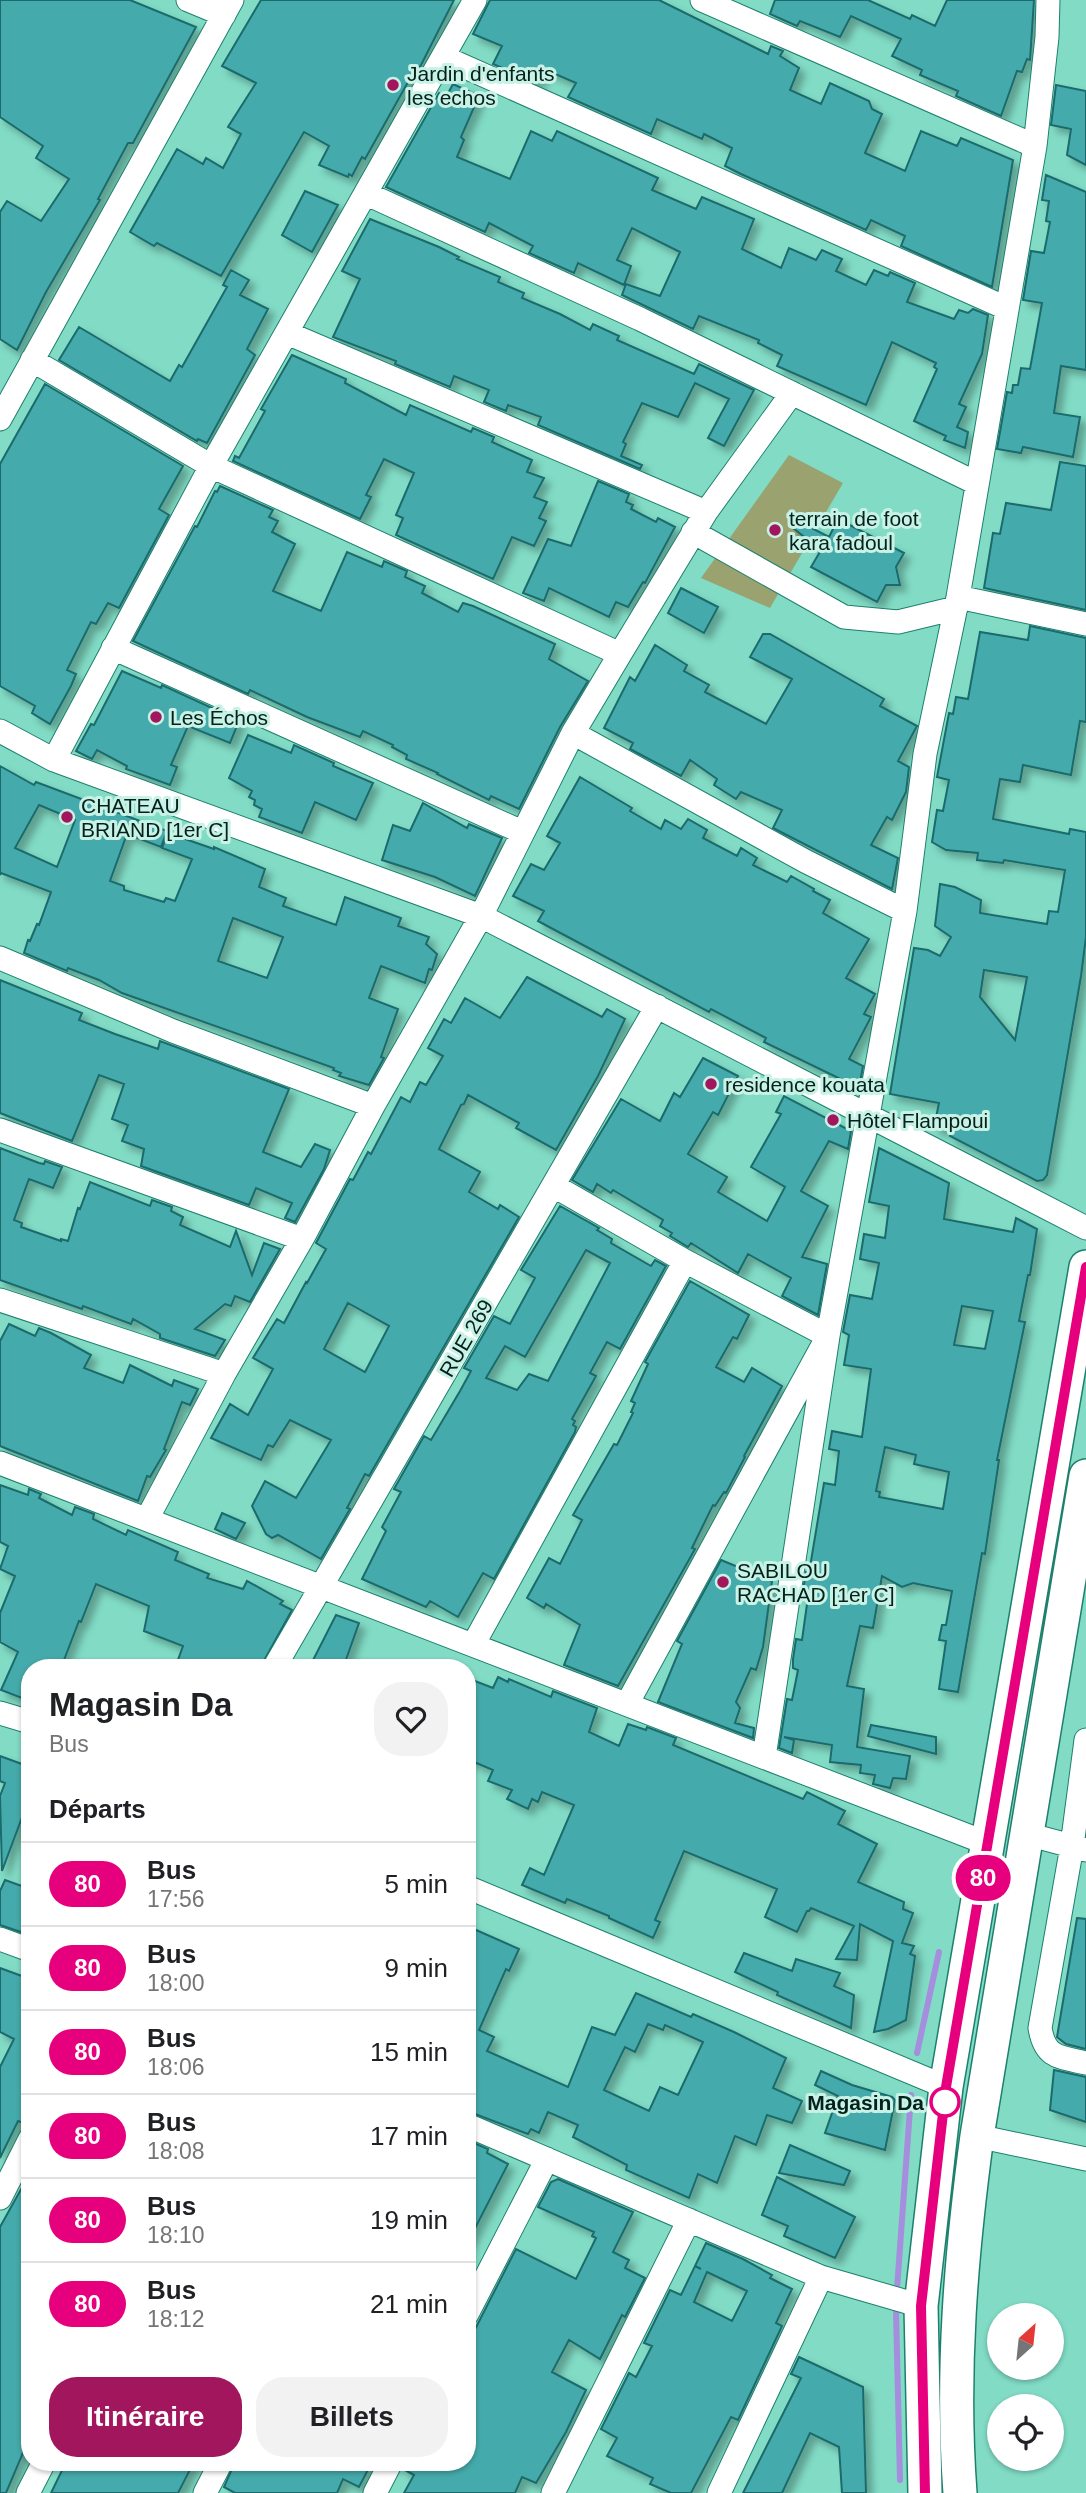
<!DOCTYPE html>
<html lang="fr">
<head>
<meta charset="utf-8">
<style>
  :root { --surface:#fff; --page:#f2f2f2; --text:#202124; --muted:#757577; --line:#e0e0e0; --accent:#a2165e }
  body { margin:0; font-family:Helvetica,sans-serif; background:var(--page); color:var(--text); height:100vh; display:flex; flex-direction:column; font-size:26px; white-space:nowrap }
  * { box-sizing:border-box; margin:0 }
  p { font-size:23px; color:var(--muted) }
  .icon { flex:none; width:38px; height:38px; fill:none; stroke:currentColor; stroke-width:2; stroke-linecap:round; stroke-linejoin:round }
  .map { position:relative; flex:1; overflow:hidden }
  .panel { position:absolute; left:21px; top:1659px; width:455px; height:812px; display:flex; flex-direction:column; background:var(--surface); border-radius:28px; box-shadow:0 2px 5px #0004 }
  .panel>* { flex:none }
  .badge { padding:0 14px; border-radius:23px; font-size:24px; line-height:46px }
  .needle { width:46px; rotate:27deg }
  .controls { position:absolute; left:987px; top:2303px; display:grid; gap:14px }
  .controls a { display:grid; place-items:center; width:77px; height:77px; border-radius:50%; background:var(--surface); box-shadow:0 2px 5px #0004; font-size:35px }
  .map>.badge { position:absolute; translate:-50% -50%; box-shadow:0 0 0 4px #fff }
  h2 { padding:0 28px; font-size:26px; line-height:63px }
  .round { display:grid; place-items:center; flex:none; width:74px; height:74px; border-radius:28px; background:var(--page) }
  .head { display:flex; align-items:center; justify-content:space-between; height:119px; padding:0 28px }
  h1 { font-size:33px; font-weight:600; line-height:52px }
  .button { display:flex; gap:14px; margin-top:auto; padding:14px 28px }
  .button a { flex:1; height:80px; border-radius:28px; background:var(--accent); color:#fff; font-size:28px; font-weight:600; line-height:80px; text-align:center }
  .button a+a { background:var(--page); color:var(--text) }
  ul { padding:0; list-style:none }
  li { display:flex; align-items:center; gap:21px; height:84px; padding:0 28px; border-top:2px solid var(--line) }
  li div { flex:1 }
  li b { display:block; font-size:26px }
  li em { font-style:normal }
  li .badge { min-width:77px; font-weight:700; text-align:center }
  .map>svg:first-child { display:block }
  .green { fill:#9aa370 }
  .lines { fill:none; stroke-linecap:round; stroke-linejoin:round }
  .stream { stroke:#a48edd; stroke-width:6 }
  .building { fill:#45aaab; stroke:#1b6b6c; stroke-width:2; fill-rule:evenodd; filter:url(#shadow) }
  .minor-casing { stroke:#1d806d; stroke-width:25 }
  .highway-casing { stroke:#1d806d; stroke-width:36 }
  .minor { stroke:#fff; stroke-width:23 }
  .highway { stroke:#fff; stroke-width:33 }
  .line-casing { stroke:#fff; stroke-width:16 }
  .line { stroke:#e6007e; stroke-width:10 }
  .poi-dot { fill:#a2165e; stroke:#c8f2e6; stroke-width:2.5 }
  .stop-dot { fill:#fff; stroke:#e6007e; stroke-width:3.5 }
  .labels { text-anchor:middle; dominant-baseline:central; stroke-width:6; stroke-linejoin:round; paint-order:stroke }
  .poi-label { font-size:21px; fill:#04211b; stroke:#c8f2e6; text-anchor:start }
  .street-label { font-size:21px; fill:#04211b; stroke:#c8f2e6 }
  .stop-label { font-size:21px; font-weight:bold; fill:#04211b; stroke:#c8f2e6; text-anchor:end }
</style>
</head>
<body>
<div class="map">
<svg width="1086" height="2493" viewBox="0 0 1086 2493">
  <defs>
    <filter id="shadow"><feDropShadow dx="6" dy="6" stdDeviation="3.5" flood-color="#0004"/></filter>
  </defs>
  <rect width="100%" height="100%" fill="#81dbc5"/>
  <!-- green -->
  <path class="green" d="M789,455L843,483L770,608L701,578Z"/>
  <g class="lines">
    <!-- stream -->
    <path class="stream" d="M917,2053L939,1952
      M897,2289L911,2095
      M896,2311L900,2480"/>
  </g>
  <!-- building -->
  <path class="building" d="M0,0H130L196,27L133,143H128L98,199L100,200L46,292L17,350L0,339V212L7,201L41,221L69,179L36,158L43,146L0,117Z
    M261,0H454L420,67L417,66L365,159L362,157L352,176L349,174L348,177L319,165L329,146L304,132L221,276L157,243L154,246L130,232L177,149L203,164L206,158L223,168L241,134L228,127L256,83L222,66Z
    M490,0H659L768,54L771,46L783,51L780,56L799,68L790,90L821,104L830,83L869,101L872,109L882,114L865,153L905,171L921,131L957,146L961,138L1013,160L992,287L901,246L905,236L871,220L866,230L741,174L725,166L732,148L704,134L702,139L657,119L651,134L568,97L576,83L544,69L538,83L493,64L502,46L473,34Z
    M775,0H868L910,19L912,15L935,26L947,0H1034L1030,60L1027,59L1022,72L1017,71L1001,116L956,96L958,91L920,75L922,70L892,56L901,39L851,16L840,37L800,21L797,26L770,14Z
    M453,84L479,96L461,137L464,140L457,157L510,179L531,131L552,141L557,131L658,178L652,190L696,209L702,197L754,219L742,249L781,268L789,248L816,260L822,250L842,259L836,271L866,285L874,270L888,276L890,272L915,283L907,302L954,319L959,310L968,313L973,309L988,315L982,354L959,404L966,407L957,427L968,432L965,448L944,440L946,436L914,421L937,369L934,367L936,363L892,342L866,405L777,366L782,355L758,343L759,340L699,316L693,329L622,295L626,284L660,296L680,252L632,228L617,260L631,266L624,285L578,263L574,273L529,253L533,246L489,223L485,232L386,187L439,93L446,97Z
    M1056,85L1086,91V165L1067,155L1071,129L1051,125Z
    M1046,175L1086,192V370L1061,366L1054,413L1080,417L1073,457L1023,447L1021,453L997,449L1007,392L1012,393L1013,385H1018L1021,368L1030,369L1042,303L1023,300L1031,251L1044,253L1050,222L1046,221L1049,201L1042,200Z
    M305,191L338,205L312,252L282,235Z
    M370,219L439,247L459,257L457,259L500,277L498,282L524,293L522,298L560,314L590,330L593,324L619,336L617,340L694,374L699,364L754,390L724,446L708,438L729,399L695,383L678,417L642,403L623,442L626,444L621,456L642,465L640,469L538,425L541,417L508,405L506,411L484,402L489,390L454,376L450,387L395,364L396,361L333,337L360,279L342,271Z
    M231,270L249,280L240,295L268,309L247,349L255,355L207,443L198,439L197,441L59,360L79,327L170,381L179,365L182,367L227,287L223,285Z
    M292,355L346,379L345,383L406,415L410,405L471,432L473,428L494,437L492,442L532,460L527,472L544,478L534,497L547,502L539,518L546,521L534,546L512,537L493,579L396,535L403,518L396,515L414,473L384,459L366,495L371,497L360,519L233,461L235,456L239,458L265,411L261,409Z
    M45,384L183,466L159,509L169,515L119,608L108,603L96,624L91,622L67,670L76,674L71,686L50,724L32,713L35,706L0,686V464Z
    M1060,462L1086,466V610L984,588L993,533L1000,534L1006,503L1051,510Z
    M598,481L629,494L626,502L633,505L631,509L656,522L658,518L675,527L645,583L643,582L628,607L616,602L609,617L549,588L544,601L523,593L548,539L571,546Z
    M220,486L273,510L269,517L278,521L272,532L295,544L273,591L321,611L347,552L382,567L384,561L407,571L405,577L425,586L422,593L458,612L463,603L473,606L555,644L549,659L588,681L560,727L519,809L491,796L489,800L437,774L438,773L406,759L407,755L392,747L393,745L363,731L360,737L307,717L250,690L248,694L133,641L195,526L197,527L215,491L217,492Z
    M838,519L904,553L896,567L900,585H886L877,602L811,567L821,550L793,528L798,521L829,537Z
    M681,588L718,607L704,633L668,613Z
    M1030,626L1086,638V722L1080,721L1071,775L1023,765L1020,782L1000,779L993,819L1069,834L1070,829L1086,832V937L1081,976L1047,1175L1043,1180L1037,1181L950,1136L951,1131L934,1127L939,1103L890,1094L914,948L928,950L940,956L951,937L935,926L940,884L955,887L981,900L980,913L1047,924L1049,911L1058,912L1065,870L1004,860L1003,863L977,860L978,853L946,850L932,842L937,810L943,811L949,780L937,777L949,713L953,714L956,697L968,699L980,632L1028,640ZM984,970L1027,977L1015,1040L980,997Z
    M763,634H770L884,699L880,706L917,726L898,761L909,767L906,792L892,820L887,817L871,845L898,858L892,889L773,828L782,810L741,792L736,799L714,785L717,779L690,760L681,776L630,749L633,743L604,728L630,677L635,681L655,645L687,665L684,671L709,685L705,692L766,724L792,679L750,657Z
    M122,671L161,688L162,685L236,719L239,721L230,743L188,726L171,765L177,767L170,785L126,769L127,766L97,750L92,759L76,751L91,724L94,725Z
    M248,735L291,753L294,745L334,763L333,766L373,783L356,820L315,802L302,833L259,817L262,809L254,805L255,800L249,797L252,791L229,778Z
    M0,766L34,785L36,782L167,831L161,847L127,834L110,881L124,886V890L164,902L166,898L175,901L192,859L162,848L168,833L214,849V847L265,869L259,887L286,898L283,906L336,925L345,897L401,918L398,926L429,937L426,944L437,954L432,970L429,969L425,983L381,966L369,998L398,1009L381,1057L384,1058L369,1085L339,1076L341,1073L333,1070L334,1068L122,993L99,980L68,968L67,971L24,953L28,940L30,941L37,924L39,925L51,892L1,873L0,875ZM39,805L75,820L57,867L15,848ZM233,918L283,937L267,978L218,961Z
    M580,777L632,808L630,811L661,829L665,820L681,829L688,819L707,830L703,838L737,856L741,848L757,858L753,865L787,882L791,876L814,889L813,891L830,900L823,913L869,939L846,978L875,994L864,1014L871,1017L849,1059L863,1066L859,1088L764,1042L766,1038L711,1009L709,1012L551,928L538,921L544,911L513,896L531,864L544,870L560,843L547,836Z
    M423,803L467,828L469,824L502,838L475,896L435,877L382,860L393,825L410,831Z
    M527,977L602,1017L607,1009L625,1019L598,1076L556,1150L516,1128L519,1123L468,1095L464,1104L461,1105L439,1149L480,1172L469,1192L498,1209L500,1205L519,1217L369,1476L365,1474L347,1508L350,1509L321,1559L278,1535L272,1538L266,1534L252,1506L265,1481L296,1498L331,1440L290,1420L273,1447L268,1445L261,1460L211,1438L230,1404L248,1415L273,1369L253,1358L277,1319L284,1323L306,1282L307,1283L326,1249L316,1243L350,1179L353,1180L368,1152L371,1154L401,1097L410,1102L420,1082L426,1085L443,1056L428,1048L444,1019L451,1023L465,998L500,1018ZM348,1303L389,1326L365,1372L324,1349Z
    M0,980L82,1013L79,1020L115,1034L158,1049L160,1041L289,1089L263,1152L301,1167L315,1144L330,1150L324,1169L295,1222L285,1218L292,1203L256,1188L249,1205L141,1166L144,1149L122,1141L128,1125L112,1119L124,1084L99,1075L72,1141L0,1113Z
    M703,1058L738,1076L718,1115L713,1112L688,1154L727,1177L718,1192L767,1221L785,1187L751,1167L781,1114L776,1112L784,1096L851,1131L848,1149L829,1141L801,1191L828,1206L802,1257L827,1264L818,1315L782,1296L791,1278L748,1254L738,1273L691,1243L688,1247L670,1236L672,1233L660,1226L663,1220L613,1190L611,1193L597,1184L593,1192L572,1180L621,1099L660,1121L674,1093L680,1097Z
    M0,1148L39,1163L44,1164L45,1161L62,1167L53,1188L29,1179L14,1220L22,1223L21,1227L61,1241V1239L68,1241L78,1208L80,1209L90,1182L150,1206L152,1200L172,1207L171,1211L183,1217L180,1225L230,1247L236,1231L252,1275L264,1243L280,1249L250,1302L235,1296L231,1306L225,1304L195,1329L225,1340L215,1356L160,1338V1334L133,1319L131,1324L83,1306L82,1309L0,1280Z
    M879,1148L949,1183L944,1219L1013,1232L1016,1218L1037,1229L1030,1275H1028L1019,1321L1025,1322L997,1460H999L985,1554L982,1553L958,1692L939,1689L946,1641L939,1640L942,1625H946L952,1591L913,1583L902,1587L882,1576L873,1628L860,1626L847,1686L864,1689L857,1747L910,1756L906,1779L893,1778L890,1788L873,1784L875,1775L860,1773L861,1765L830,1762L832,1745L784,1737L794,1740L792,1753L779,1748L787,1699L792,1700L798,1670L793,1668V1659L796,1639L802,1640L808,1597H802L806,1572L809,1573L824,1483L835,1485L839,1451L829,1449L832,1431L862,1437L871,1369L844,1365L849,1335L843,1332L850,1295L872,1299L879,1263L860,1259L864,1234L885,1238L889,1206L869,1202ZM962,1306L993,1311L985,1349L954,1345ZM885,1447L916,1455L914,1464L949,1472L943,1509L879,1497L880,1492L876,1491Z
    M560,1206L599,1228L597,1230L612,1239L611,1243L651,1266L655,1260L666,1266L620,1349L607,1342L590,1373L596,1376L572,1419L575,1421L573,1425L576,1427L575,1432L494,1579L483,1573L458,1617L430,1601L426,1607L362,1579L386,1531L382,1527L401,1492L394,1489L424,1436L431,1440L460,1391L471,1371L464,1368L494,1316L510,1324L535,1278L521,1270ZM586,1250L610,1263L548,1381L529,1374L517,1390L486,1378L505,1346L525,1357Z
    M690,1281L749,1315L737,1339L733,1337L716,1367L744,1382L752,1368L782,1386L744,1456L745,1457L726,1493L724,1492L715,1506L713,1505L692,1548L695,1549L618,1686L564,1665L580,1625L546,1604L544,1608L527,1598L549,1558L560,1564L582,1520L573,1515L614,1444L617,1445L633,1413L631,1412L635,1403L631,1401L648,1364L645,1362Z
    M9,1324L35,1336L39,1328L51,1333L91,1355L84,1368L123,1383L130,1365L172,1386L174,1380L198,1389L190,1405L182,1402L164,1449L166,1450L150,1477L147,1476L138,1501L0,1446V1341Z
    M0,1485L28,1495L29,1489L41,1494L39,1498L72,1515L75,1507L94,1514L93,1519L126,1535L128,1530L178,1552L175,1560L209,1574L207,1578L243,1589L247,1581L283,1601L280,1604L292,1610L260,1668H175L183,1646L144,1631L149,1606L96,1584L81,1622L79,1621L61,1668H30V1680L22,1698L1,1690L18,1652L0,1642V1613L15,1576L0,1569L8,1546L0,1542Z
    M222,1513L245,1523L236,1539L215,1529Z
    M721,1560L772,1581L763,1647L756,1670L751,1668L736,1702L740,1708L735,1723L754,1728L753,1738L658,1702L682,1644L677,1641Z
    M336,1615L359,1623L343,1668H309Z
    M498,1677L508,1682L509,1679L551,1697L553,1691L597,1708L589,1732L619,1746L628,1724L646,1730L647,1727L676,1738L673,1745L803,1799L807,1792L845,1811L838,1824L877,1844L858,1882L904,1902L903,1909L913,1913L902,1943L914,1946L910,1954L915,1956L906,2020L888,2029L874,2032L893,1941L860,1924L857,1960L836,1959L854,1926L811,1908L809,1911H807L797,1932L765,1917L777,1889L684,1851L655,1920L660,1922L653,1938L609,1918V1916L567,1899L565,1903L522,1885L530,1868L544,1875L574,1805L542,1792L538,1802L532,1799L528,1809L507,1799L512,1790L488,1781L493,1770L467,1759V1678L493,1688Z
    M871,1725L936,1737V1754L868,1736Z
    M0,1756L30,1767V1796L2,1871L0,1796L5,1783L0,1781Z
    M5,1880L30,1889V1935L0,1925V1891Z
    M1077,1918L1086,1919V2049L1066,2044L1057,2037Z
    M467,1926L519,1949L509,1971L506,1969L479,2030L494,2037L487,2051L568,2087L592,2027L615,2035L636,1993L691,2017L693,2014L734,2032L786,2058L773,2088L802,2101L792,2123L767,2115L756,2145L735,2136L717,2183L698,2174L689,2198L626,2170L627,2165L573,2137L578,2125L548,2112L539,2133L531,2129L528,2134L467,2111ZM648,2024L663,2030L665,2025L703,2042L678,2095L660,2087L649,2111L604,2090L625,2047L635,2052Z
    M744,1953L792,1971L796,1959L840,1973L834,1986L854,1995L851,2028L777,1995L778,1992L735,1972Z
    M0,1968L30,1979V2125L18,2121L0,2158V2067L14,2039L0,2032Z
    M1054,2070L1086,2077V2122L1050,2110Z
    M821,2071L852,2085L892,2097L895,2100L885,2150L825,2133L838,2096L815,2085Z
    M467,2140L488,2149L487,2153L508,2164L467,2244Z
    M790,2145L850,2171L844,2185L779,2173Z
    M30,2173V2450L25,2448L6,2493H0V2227Z
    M777,2177L855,2217L835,2258L784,2236L788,2226L762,2215Z
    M558,2179L633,2212L613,2252L629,2260L625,2268L645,2278L625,2317L622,2315L600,2359L569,2340L552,2372L586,2390L566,2432L536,2483L522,2477L515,2493H404L414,2475L403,2469L405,2462H467V2345L516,2249L576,2279L596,2238L592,2236L594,2232L538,2207L551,2182Z
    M706,2243L743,2259L772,2275L770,2278L792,2289L776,2323L782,2326L738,2420L731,2417L691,2493H671L650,2484L653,2478L607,2456L617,2438L601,2429L629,2373L636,2377L652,2346L644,2343L670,2290L681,2295L695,2266L701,2269L695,2266ZM707,2272L747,2291L732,2321L694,2302Z
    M799,2357L863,2387L866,2493H842L839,2447L810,2433L782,2493H743L801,2378L791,2374Z
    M66,2462H194L178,2493H51Z
    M235,2462H372L359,2487L343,2479L337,2493H235L224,2487Z"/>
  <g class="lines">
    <!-- minor casing -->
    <g class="minor-casing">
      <path id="minor" d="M188,0L224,15
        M702,0L1035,146L958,597L925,754L905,911L828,1336L764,1757
        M443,57L1006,308
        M1035,146L1047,37L1048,0
        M367,194L640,319L976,483
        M287,333L706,512
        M32,360L211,466L620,654L573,733L481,916L373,1106L302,1239L224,1374L147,1519
        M0,419L232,0
        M693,532L844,617L898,622L956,608
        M958,597L1086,624
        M113,648L522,832
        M620,654L706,512L792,393
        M0,731L54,760L481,916L1086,1228
        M573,733L805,861L905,911
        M54,760L211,466L475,0
        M0,958L173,1031L373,1106
        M0,1130L302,1239
        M554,1186L685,1261L828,1336L627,1704
        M0,1300L224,1374
        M0,1463L989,1844
        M473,1645L685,1261
        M274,1668L657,1006
        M0,1713L30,1722
        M1086,1740L1072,1846L1040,2028C1045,2058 1059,2057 1086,2063
        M1027,1834L1086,1850
        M467,1887L946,2087
        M0,1939L30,1950
        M467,2125L821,2277L921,2306
        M977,2136L1086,2159
        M0,2198L30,2139
        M467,2314L547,2159
        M28,2493L44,2462
        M205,2493L221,2462
        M375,2493L391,2462
        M553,2493L689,2220
        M719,2493L821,2277"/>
    </g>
    <!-- highway casing -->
    <g class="highway-casing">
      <path id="highway" d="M925,2493L921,2306L946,2087L1086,1267
        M960,2493C951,2373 961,2254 977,2136L1086,1476"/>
    </g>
    <!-- minor -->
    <use href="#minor" class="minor"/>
    <!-- highway -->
    <use href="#highway" class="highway"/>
  </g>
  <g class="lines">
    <!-- line casing -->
    <g class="line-casing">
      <path id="line" d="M925,2493L921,2306L946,2087L1086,1267"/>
    </g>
    <!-- line -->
    <use href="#line" class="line"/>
  </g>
  <!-- markers -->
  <g class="poi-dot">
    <circle cx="393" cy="85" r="7"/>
    <circle cx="775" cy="530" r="7"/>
    <circle cx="156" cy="717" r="7"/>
    <circle cx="67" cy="817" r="7"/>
    <circle cx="711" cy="1084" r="7"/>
    <circle cx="833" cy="1120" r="7"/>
    <circle cx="723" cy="1582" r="7"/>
  </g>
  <circle class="stop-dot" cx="945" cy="2102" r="14"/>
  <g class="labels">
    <!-- poi labels -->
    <g class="poi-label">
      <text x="407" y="73">Jardin d'enfants<tspan x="407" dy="24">les echos</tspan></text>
      <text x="789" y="518">terrain de foot<tspan x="789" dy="24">kara fadoul</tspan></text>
      <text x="170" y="717">Les Échos</text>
      <text x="81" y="805">CHATEAU<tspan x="81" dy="24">BRIAND [1er C]</tspan></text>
      <text x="725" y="1084">residence kouata</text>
      <text x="847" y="1120">Hôtel Flampoui</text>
      <text x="737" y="1570">SABILOU<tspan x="737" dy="24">RACHAD [1er C]</tspan></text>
    </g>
    <!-- street labels -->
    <g class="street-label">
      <text transform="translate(466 1338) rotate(-60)">RUE 269</text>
    </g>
    <!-- stop labels -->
    <g class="stop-label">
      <text x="924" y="2102">Magasin Da</text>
    </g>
  </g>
</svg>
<div class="controls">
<a><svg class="needle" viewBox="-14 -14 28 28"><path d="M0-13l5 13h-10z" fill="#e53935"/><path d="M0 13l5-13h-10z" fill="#757577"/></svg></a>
<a><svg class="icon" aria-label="locate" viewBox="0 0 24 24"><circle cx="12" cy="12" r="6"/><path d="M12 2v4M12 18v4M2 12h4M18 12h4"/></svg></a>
</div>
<b class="badge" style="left:983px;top:1878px;background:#e6007e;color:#fff">80</b>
<section class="panel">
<div class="head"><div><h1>Magasin Da</h1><p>Bus</p></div><a class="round"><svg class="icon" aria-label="heart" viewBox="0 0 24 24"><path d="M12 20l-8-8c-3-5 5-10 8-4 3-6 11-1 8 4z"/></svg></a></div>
<h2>Départs</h2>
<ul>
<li><span class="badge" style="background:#e6007e;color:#fff">80</span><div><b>Bus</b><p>17:56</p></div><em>5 min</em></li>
<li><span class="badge" style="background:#e6007e;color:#fff">80</span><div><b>Bus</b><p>18:00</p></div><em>9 min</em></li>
<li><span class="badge" style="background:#e6007e;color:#fff">80</span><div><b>Bus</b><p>18:06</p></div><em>15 min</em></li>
<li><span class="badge" style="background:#e6007e;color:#fff">80</span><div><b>Bus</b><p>18:08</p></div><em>17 min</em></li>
<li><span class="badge" style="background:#e6007e;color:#fff">80</span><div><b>Bus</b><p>18:10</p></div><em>19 min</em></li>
<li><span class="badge" style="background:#e6007e;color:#fff">80</span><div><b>Bus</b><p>18:12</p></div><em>21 min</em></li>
</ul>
<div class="button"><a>Itinéraire</a><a>Billets</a></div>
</section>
</div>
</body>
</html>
